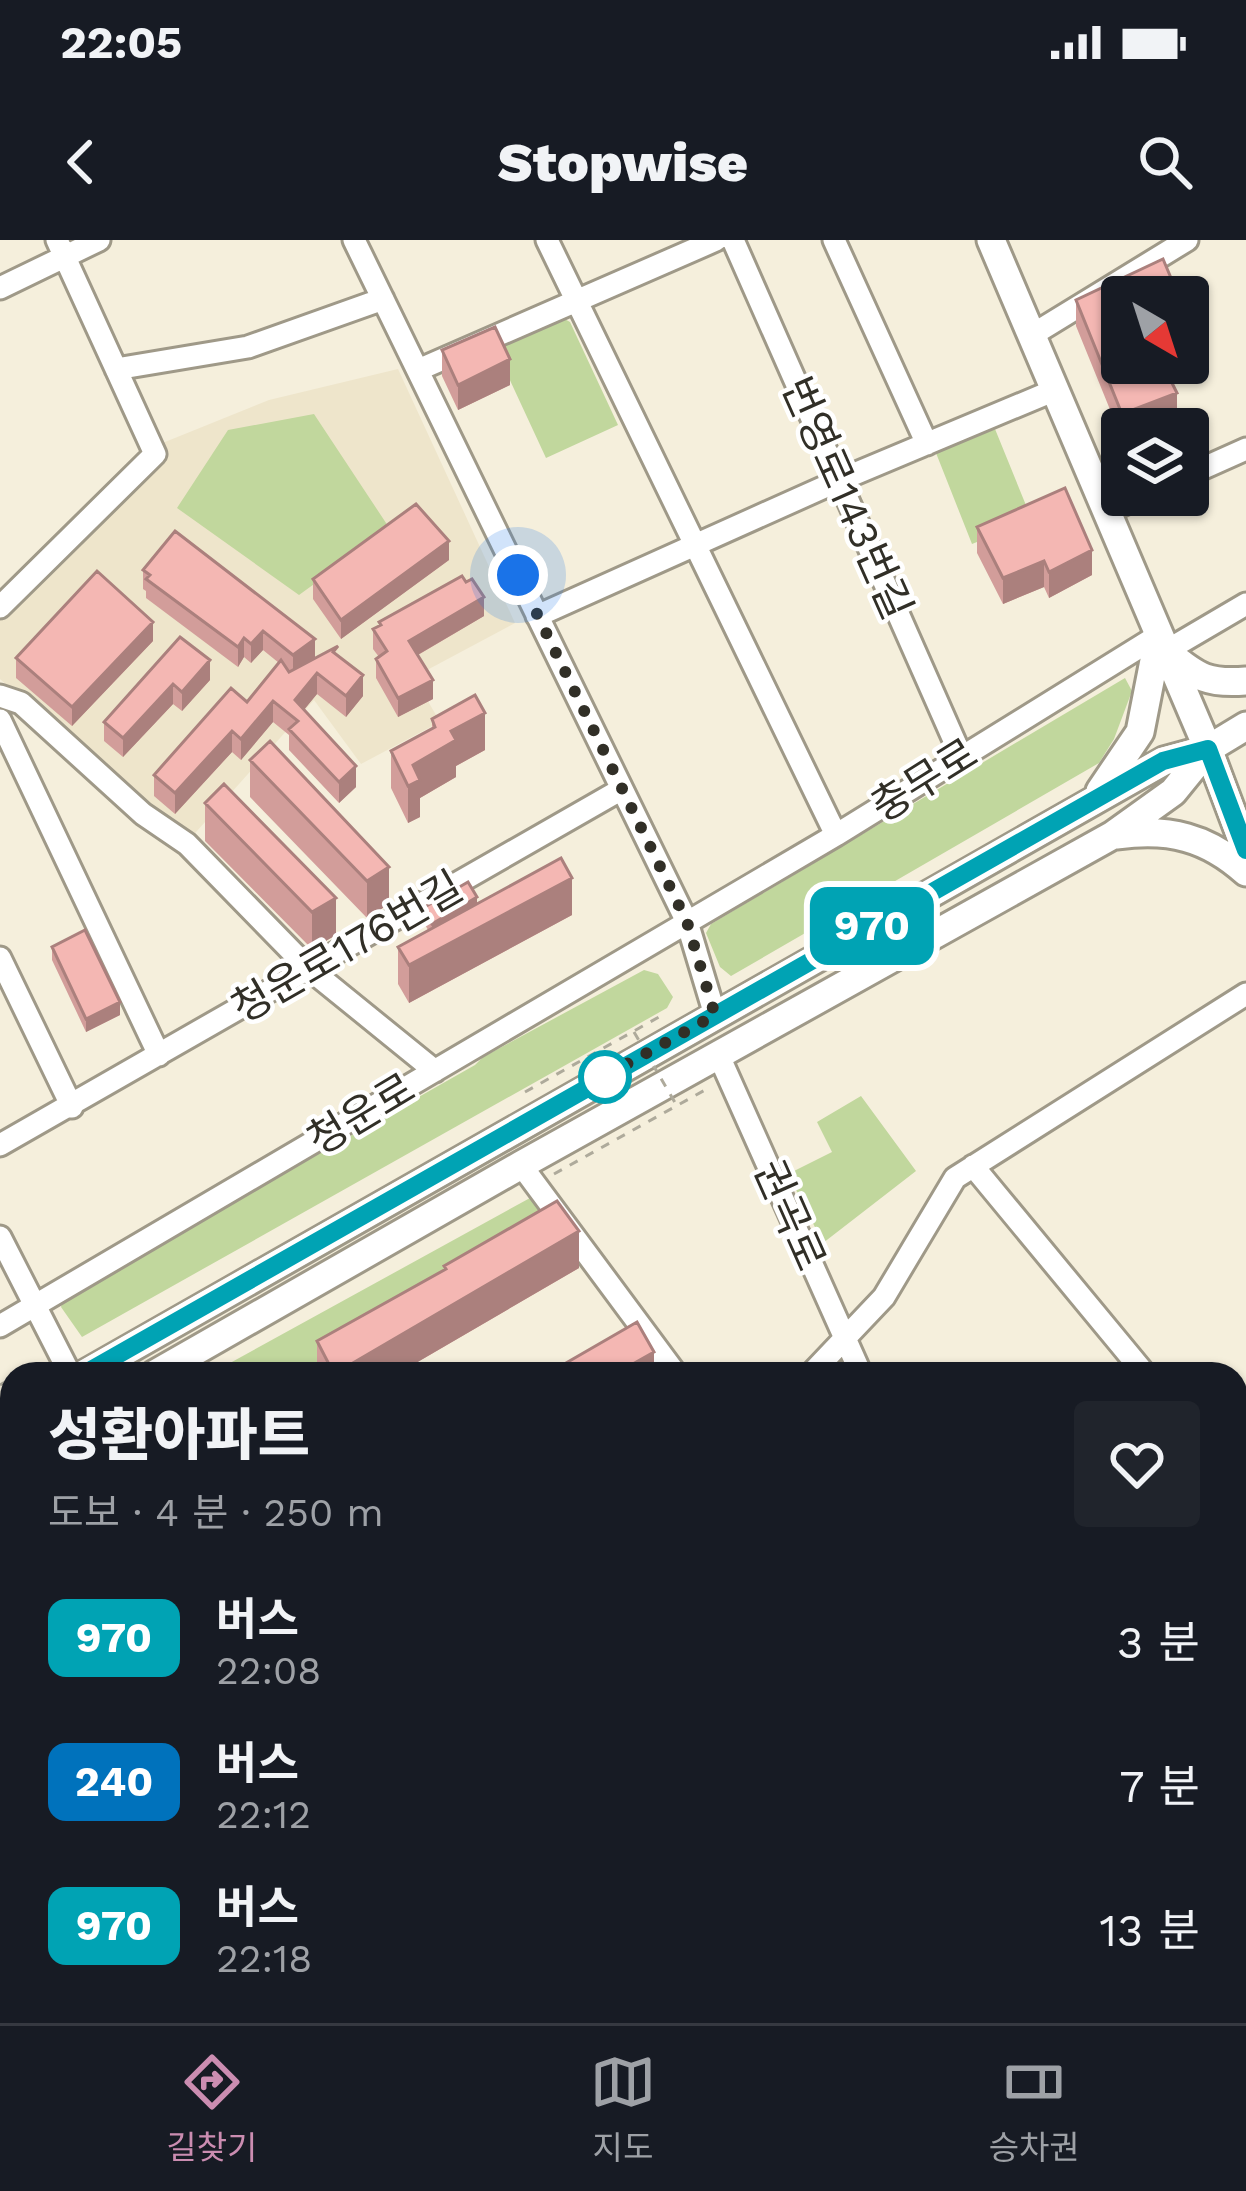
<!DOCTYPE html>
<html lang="ko">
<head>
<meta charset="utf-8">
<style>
  :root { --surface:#171b24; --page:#20242c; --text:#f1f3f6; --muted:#9ea1a6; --line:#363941; --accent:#cb8db1 }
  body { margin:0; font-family:"Work Sans","Noto Sans KR",sans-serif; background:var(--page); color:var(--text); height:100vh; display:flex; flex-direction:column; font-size:45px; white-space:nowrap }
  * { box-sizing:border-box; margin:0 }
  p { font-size:39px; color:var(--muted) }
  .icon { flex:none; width:66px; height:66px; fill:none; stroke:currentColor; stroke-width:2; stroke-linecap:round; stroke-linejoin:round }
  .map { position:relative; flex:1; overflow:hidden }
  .side { position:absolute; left:0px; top:1122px; width:1248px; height:663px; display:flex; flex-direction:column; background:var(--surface); border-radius:36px 36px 0 0; box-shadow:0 3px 9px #0004 }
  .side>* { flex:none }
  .badge { padding:0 24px; border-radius:18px; font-size:42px; line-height:78px }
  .needle { width:78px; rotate:141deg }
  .fabs { position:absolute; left:1101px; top:36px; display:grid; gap:24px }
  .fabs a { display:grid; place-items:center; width:108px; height:108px; border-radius:12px; background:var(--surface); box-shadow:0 3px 9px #0004; font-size:60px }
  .you { position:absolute; width:60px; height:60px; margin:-30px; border:9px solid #fff; border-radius:50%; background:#1a73e8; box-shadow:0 0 0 18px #1a73e833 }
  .map>.badge { position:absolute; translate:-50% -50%; box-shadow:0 0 0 6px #fff }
  .round { display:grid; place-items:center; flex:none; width:126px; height:126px; border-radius:12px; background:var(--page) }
  .head { display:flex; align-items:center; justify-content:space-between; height:204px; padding:0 48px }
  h1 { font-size:57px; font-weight:800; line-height:90px }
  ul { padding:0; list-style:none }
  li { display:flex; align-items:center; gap:36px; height:144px; padding:0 48px }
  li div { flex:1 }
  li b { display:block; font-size:45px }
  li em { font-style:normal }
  li .badge { min-width:132px; font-weight:700; text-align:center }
  .status { display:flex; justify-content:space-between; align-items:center; height:84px; padding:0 60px; background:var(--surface); direction:ltr }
  .status svg { height:33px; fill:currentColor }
  header { display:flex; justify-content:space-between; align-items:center; height:156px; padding:0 48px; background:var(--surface); font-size:54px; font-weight:800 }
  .tabs { display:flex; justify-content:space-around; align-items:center; height:168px; border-top:3px solid var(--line); background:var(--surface); font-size:33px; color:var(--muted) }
  .tabs a { display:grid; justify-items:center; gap:6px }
  .tabs .current { color:var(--accent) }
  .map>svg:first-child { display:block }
  .built { fill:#eee5cb }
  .green { fill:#c1d79d }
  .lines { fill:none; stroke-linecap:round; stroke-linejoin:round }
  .minor-casing { stroke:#9f9988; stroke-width:27 }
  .major-casing { stroke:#9f9988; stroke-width:33 }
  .path { stroke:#aeaa9b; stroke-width:3; stroke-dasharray:9 9; stroke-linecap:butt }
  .minor { stroke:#fff; stroke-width:21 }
  .major { stroke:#fff; stroke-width:27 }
  .path-bridge { stroke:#aeaa9b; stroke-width:3; stroke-dasharray:9 9; stroke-linecap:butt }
  .wall { fill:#d29d9a }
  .shaded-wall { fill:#ab807d }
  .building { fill:#f4b7b3; stroke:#ab807d; stroke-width:3 }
  .line-casing { stroke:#fff; stroke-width:27 }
  .line { stroke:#00a3b4; stroke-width:18 }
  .walk { stroke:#312f27; stroke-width:12; stroke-dasharray:0 21.6 }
  .stop-dot { fill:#fff; stroke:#00a3b4; stroke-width:6 }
  .labels { text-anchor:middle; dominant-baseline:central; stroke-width:9; stroke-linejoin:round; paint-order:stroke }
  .street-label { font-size:42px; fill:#312f27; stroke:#fff }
</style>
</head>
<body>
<div class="status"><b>22:05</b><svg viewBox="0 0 49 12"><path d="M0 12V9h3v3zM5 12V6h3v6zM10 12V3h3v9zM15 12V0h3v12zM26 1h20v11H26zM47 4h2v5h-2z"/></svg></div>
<header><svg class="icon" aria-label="back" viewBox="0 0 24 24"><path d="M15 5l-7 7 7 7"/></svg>Stopwise<svg class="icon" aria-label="search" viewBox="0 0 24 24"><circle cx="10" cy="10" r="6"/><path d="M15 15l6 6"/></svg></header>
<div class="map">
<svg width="1246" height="1783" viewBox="0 0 1246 1783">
  <rect width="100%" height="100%" fill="#f5efdc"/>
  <!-- built -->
  <path class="built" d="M398,129L515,383L414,437L440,482L361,524L314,460L188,601L145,571L0,439V378L159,220L160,204L269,160Z"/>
  <!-- green -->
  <path class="green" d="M561,77L570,82L618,185L546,218L495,108Z
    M314,174L390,289L299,355L177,268L228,190Z
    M995,189L1032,280L972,304L936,213Z
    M1125,438L1132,451L1114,499L1099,523L731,736L720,727L706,693L711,684Z
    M644,730L658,734L673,757L667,768L82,1097L61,1067L63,1059L475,825L483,817Z
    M861,856L916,931L823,1003L788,934L832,912L817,882Z
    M530,958L539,961L557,988L301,1134H210Z"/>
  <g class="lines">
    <!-- minor casing -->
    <g class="minor-casing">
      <path id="minor" d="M354,0L687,682L715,775
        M547,0L836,595
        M733,0L961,516
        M834,0L927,204
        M0,48L99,0
        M1032,95L1187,0
        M116,129L248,107L383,59
        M418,130L716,0
        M1188,235L1246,209
        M1107,272L1144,255
        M0,367L155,214L57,0
        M537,376L840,240L1055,150
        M1166,411L1246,364
        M0,456L21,463L143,574L187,604L308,728L435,831
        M0,480L159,815
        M0,718L72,867
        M719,816L861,1134
        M0,905L622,549
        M521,925L676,1134
        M973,926L1145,1134
        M0,997L70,1134
        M0,1086L836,595L1159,395
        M811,1134L884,1057L955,938L1246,754
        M0,1289L12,1283
        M1236,1335L1246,1331
        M0,1646L1,1648
        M377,1773L378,1783
        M559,1783L561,1773
        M1124,1783L1141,1773"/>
    </g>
    <!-- major casing -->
    <g class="major-casing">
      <path id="major" d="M991,0L1208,509L1246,610
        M1169,414C1198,438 1209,444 1246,441
        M1100,551L1140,492L1159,395
        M1118,595C1169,588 1207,597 1246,632
        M85,1134L1164,521L1208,509L1246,486
        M155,1134L521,925L1113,595L1173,552L1208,509
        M0,1181L12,1175
        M0,1224L12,1217"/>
    </g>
    <!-- path -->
    <path class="path" d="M525,852L659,777
      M554,934L705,850
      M0,1145L12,1138
      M0,1256L12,1249"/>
    <!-- minor -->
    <use href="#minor" class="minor"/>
    <!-- major -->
    <use href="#major" class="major"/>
    <!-- path-bridge -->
    <path class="path-bridge" d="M634,792L677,866"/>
  </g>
  <!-- wall -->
  <path class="wall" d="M1122,57L1177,179L1150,189H1122V199L1076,86V60Z
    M442,110L510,145L458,170L442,136Z
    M977,287L1092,335L1049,358L1044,347L1003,364L977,313Z
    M449,320L341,399L313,359V339Z
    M143,330L315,418L338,416L363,456L346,477L317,454L304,469L356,547L339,563L289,510V495L273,482L241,520L232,512L175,574L154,556V535L247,462L279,423L263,410L251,423L244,417L238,427L146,358V351L143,349Z
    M466,342L484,376L418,415L433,459L398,477L376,438V419L379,417L373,409V389L379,386V382Z
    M153,401L72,486L16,438V418Z
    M210,420V440L182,471L173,464L123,517L104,501V482Z
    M432,479L485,510L456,526V537L420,558V577L408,583L391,548V511L432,489Z
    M250,520L389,664L367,678L250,557Z
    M205,563L336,695L312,709L205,601Z
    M477,663L572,675L409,763L398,744V707L428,690L423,681V668Z
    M52,707L120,775L86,792L52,720Z
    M444,1026L579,1028L397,1134H317V1101L444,1030Z
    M1245,1533L1246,1609L1239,1613L1236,1605V1545L1245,1541Z
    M12,1541V1596L0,1570V1546Z
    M1239,1730L1246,1783H1213V1773H1236Z"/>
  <!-- shaded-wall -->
  <path class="shaded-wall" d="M1191,82V108L1188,109V83Z
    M510,119V145L458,170V145Z
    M1177,153V179L1150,189H1122V174Z
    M449,301V320L341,399V380Z
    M1092,310V335L1049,358V332Z
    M1044,321V347L1003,364V338Z
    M484,357V376L409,420V401Z
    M153,382V401L72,486V467Z
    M263,391V410L251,423V404Z
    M244,398V417L238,427V407Z
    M315,399V419L293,434V415Z
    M210,420V440L182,471V452Z
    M317,433V454L295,481V460Z
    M363,435V456L346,477V456Z
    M433,440V459L398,477V458Z
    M173,444V464L123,517V498Z
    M273,461V482L241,520V499Z
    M485,473V510L456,526V537L420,558V577L408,583V546L413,525L451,491Z
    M232,491V512L175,574V553Z
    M356,526V547L339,563V542Z
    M389,627V664L367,678V641Z
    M572,638V675L409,763V725Z
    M477,657V670L432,697V684Z
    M336,658V695L312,709V672Z
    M120,762V775L86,792V779Z
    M579,991V1028L397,1134H334Z
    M654,1112V1134H615Z
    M12,1439V1459L0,1464V1445Z
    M1246,1572V1609L1239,1613V1575Z"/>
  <!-- building -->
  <path class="building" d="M1163,19L1179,57H1122V123H1162L1177,153L1122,174L1076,60Z
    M495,87L510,119L458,145L442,110Z
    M1065,248L1092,310L1049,332L1044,321L1003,338L977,287Z
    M416,264L449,301L341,380L313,339Z
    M175,291L315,399L293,415L263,391L251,404L244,398L238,407L146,339L150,335L143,330Z
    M97,331L153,382L72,467L16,418Z
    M462,336L466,342L472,339L484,357L409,401L433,440L398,458L376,419L387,411L373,389L381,385L379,382Z
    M180,397L210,420L182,452L173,444L123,498L104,482Z
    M338,406L333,412L363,435L346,456L317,433L295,460L356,526L339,542L289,489L298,481L273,461L241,499L232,491L175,553L154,535L231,448L247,462L281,420L289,432Z
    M475,455L485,473L451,491L456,500L413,525L420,540L408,546L391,511L435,487L432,479Z
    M270,501L389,627L367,641L250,520Z
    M224,544L336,658L312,672L205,563Z
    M561,618L572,638L409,725L398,707Z
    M468,642L477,657L432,684L423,668Z
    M85,690L120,762L86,779L52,707Z
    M557,961L579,991L334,1134L317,1101L446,1029L444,1026Z
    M637,1082L654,1112L615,1134H547Z
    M0,1355L12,1379V1439L0,1445Z
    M12,1541V1577L0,1551V1546Z
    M1246,1541V1572L1239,1575L1236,1568V1545Z
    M1241,1715H1246V1783H1227L1228,1773H1236V1730H1239Z"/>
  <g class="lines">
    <!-- line casing -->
    <g class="line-casing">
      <path id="line" d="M84,1134L1163,521L1208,509L1246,610"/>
    </g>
    <!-- line -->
    <use href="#line" class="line"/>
    <!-- walk -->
    <path class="walk" d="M518,335L687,682L715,775L589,845L605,837"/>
  </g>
  <!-- markers -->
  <circle class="stop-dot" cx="605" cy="837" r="24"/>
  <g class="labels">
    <!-- street labels -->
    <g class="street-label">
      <text transform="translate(847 258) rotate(66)">번영로143번길</text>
      <text transform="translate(924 540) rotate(-32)">충무로</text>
      <text transform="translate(347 707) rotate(-30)">청운로176번길</text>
      <text transform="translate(361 874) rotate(-31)">청운로</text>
      <text transform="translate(790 975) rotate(66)">권곡로</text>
    </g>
  </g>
</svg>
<div class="fabs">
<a><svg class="needle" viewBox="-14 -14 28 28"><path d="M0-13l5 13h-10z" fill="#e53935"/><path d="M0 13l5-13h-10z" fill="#9ea1a6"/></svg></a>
<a><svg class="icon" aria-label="layers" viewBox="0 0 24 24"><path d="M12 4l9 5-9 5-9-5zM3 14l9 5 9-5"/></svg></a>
</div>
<div class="you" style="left:518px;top:335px"></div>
<b class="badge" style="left:872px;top:686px;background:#00a3b4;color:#fff">970</b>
<section class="side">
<div class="head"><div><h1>성환아파트</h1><p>도보 · 4 분 · 250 m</p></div><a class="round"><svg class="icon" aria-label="heart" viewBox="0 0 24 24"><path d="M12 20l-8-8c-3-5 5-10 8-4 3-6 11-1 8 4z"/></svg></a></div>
<ul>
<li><span class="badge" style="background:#00a3b4;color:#fff">970</span><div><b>버스</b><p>22:08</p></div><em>3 분</em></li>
<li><span class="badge" style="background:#0072bc;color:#fff">240</span><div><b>버스</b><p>22:12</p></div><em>7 분</em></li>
<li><span class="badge" style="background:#00a3b4;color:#fff">970</span><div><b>버스</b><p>22:18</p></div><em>13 분</em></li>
</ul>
</section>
</div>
<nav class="tabs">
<a class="current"><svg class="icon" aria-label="directions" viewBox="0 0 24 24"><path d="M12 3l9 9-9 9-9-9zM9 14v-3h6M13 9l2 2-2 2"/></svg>길찾기</a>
<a><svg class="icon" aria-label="map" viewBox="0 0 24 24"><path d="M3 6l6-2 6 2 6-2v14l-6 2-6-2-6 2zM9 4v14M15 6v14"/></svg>지도</a>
<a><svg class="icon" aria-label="tickets" viewBox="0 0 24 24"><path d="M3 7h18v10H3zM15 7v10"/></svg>승차권</a>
</nav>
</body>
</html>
